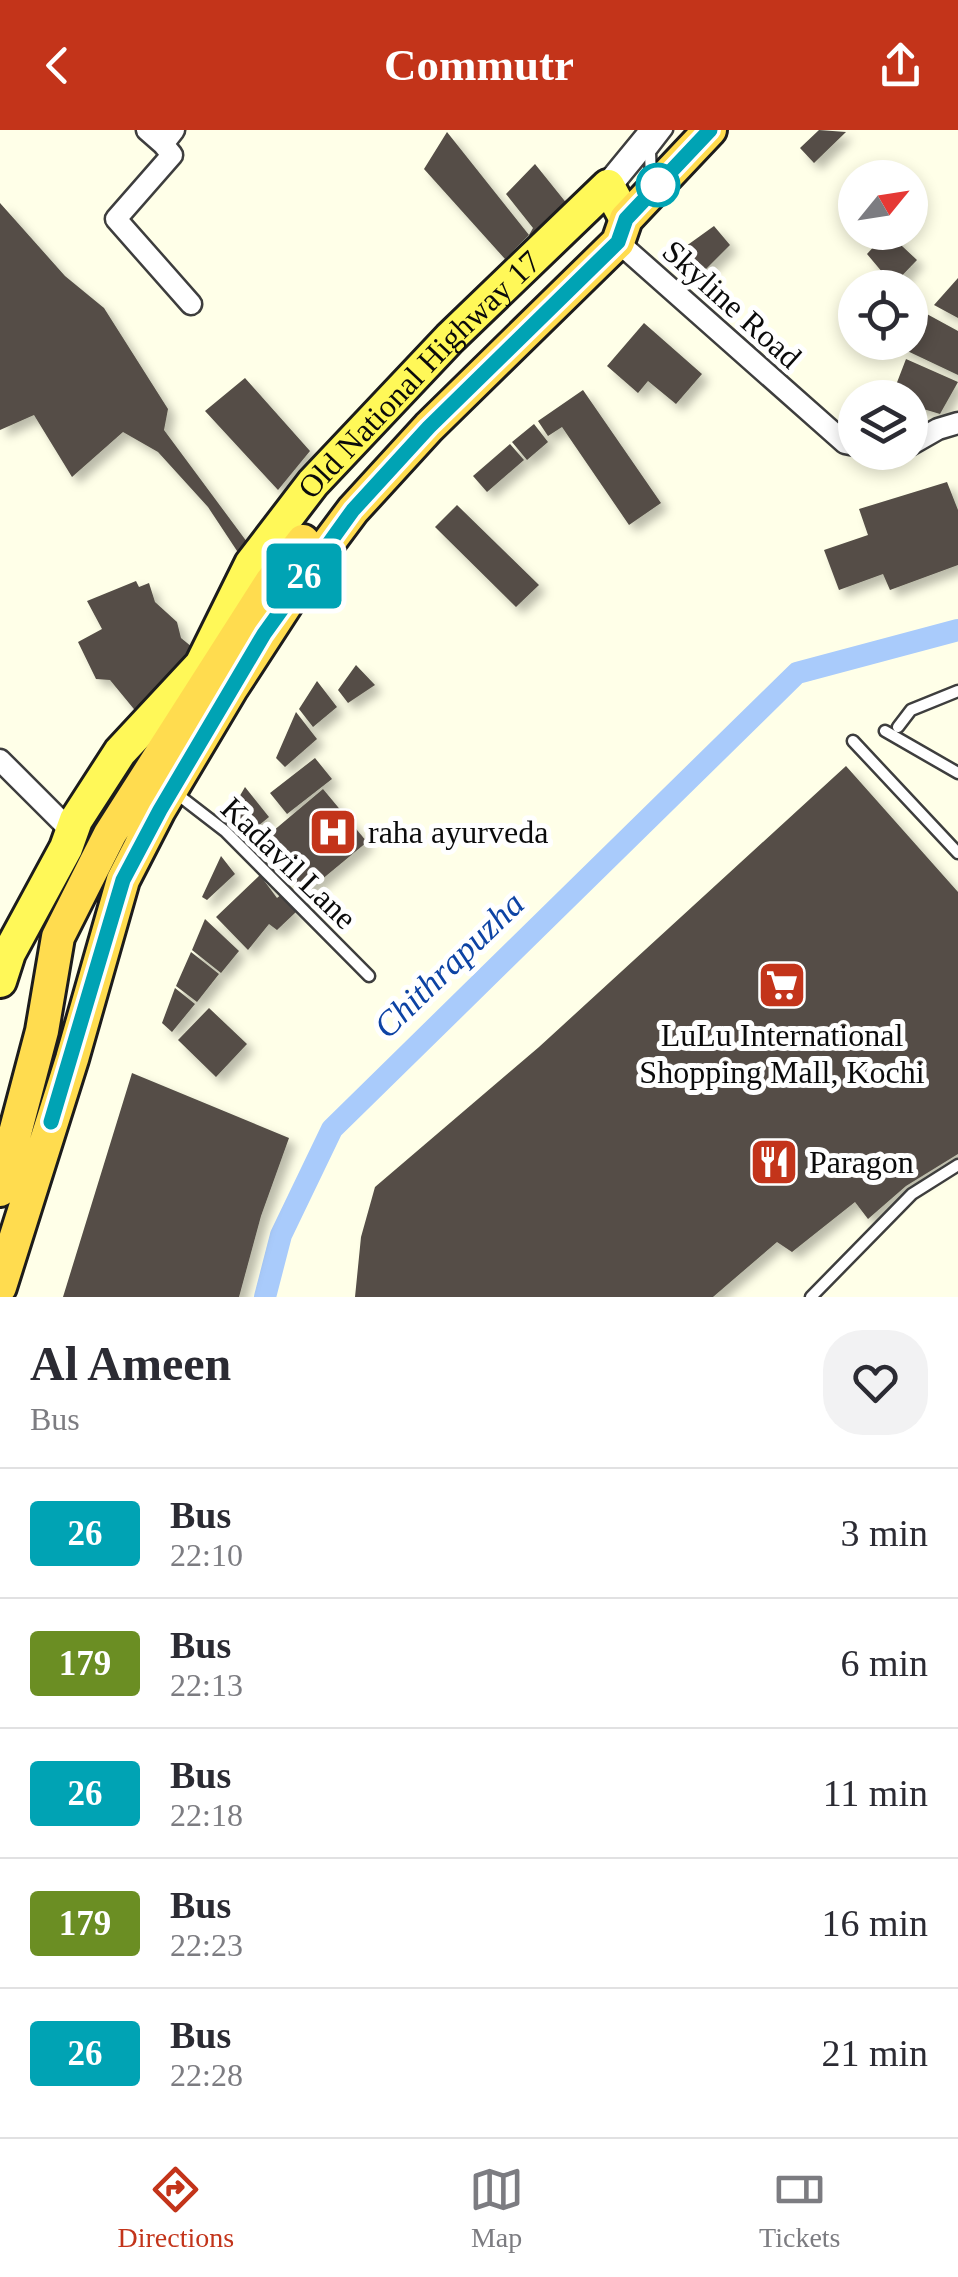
<!DOCTYPE html>
<html lang="en">
<head>
<meta charset="utf-8">
<style>
  :root { --surface:#fff; --page:#f2f2f3; --text:#2b2b33; --muted:#7c7c81; --line:#e1e1e2; --accent:#c3341a }
  body { margin:0; font-family:"Times New Roman",serif; background:var(--page); color:var(--text); height:100vh; display:flex; flex-direction:column; font-size:38px; white-space:nowrap }
  * { box-sizing:border-box; margin:0 }
  p { font-size:32px; color:var(--muted) }
  .icon { flex:none; width:55px; height:55px; fill:none; stroke:currentColor; stroke-width:2; stroke-linecap:round; stroke-linejoin:round }
  .map { position:relative; height:1167px; overflow:hidden }
  .sheet { display:flex; flex-direction:column; background:var(--surface); flex:1 }
  .sheet>* { flex:none }
  .badge { padding:0 20px; border-radius:8px; font-size:35px; line-height:65px }
  .needle { width:65px; rotate:60deg }
  .buttons { position:absolute; left:838px; top:30px; display:grid; gap:20px }
  .buttons a { display:grid; place-items:center; width:90px; height:90px; border-radius:50%; background:var(--surface); box-shadow:0 5px 15px #0003; font-size:50px }
  .map>.badge { position:absolute; translate:-50% -50%; box-shadow:0 0 0 5px #fff }
  .round { display:grid; place-items:center; flex:none; width:105px; height:105px; border-radius:40px; background:var(--page) }
  .summary { display:flex; align-items:center; justify-content:space-between; height:170px; padding:0 30px }
  h1 { font-size:48px; font-weight:700; line-height:75px }
  ul { padding:0; list-style:none }
  li { display:flex; align-items:center; gap:30px; height:130px; padding:0 30px; border-top:2px solid var(--line) }
  li div { flex:1 }
  li b { display:block; font-size:38px }
  li em { font-style:normal }
  li .badge { min-width:110px; font-weight:700; text-align:center }
  header { display:flex; justify-content:space-between; align-items:center; height:130px; padding:0 30px; background:var(--accent); color:#fff; font-size:45px; font-weight:700 }
  .tabs { display:flex; justify-content:space-around; align-items:center; height:140px; border-top:2px solid var(--line); background:var(--surface); font-size:28px; color:var(--muted) }
  .tabs a { display:grid; justify-items:center; gap:5px }
  .tabs .on { color:var(--accent) }
  .map>svg:first-child { display:block }
  .lines { fill:none; stroke-linecap:round; stroke-linejoin:round }
  .canal { stroke:#a9cbfb; stroke-width:22 }
  .building { fill:#544e46; filter:url(#shadow) }
  .service-casing { stroke:#3e3e3e; stroke-width:15 }
  .minor-casing { stroke:#3e3e3e; stroke-width:25 }
  .tertiary-casing { stroke:#3e3e3e; stroke-width:30 }
  .primary-casing { stroke:#1c1c1c; stroke-width:38 }
  .trunk-casing { stroke:#1c1c1c; stroke-width:38 }
  .service { stroke:#fff; stroke-width:10 }
  .minor { stroke:#fff; stroke-width:20 }
  .tertiary { stroke:#fff; stroke-width:25 }
  .primary { stroke:#fff858; stroke-width:32 }
  .trunk { stroke:#ffdc4f; stroke-width:32 }
  .line-casing { stroke:#fff; stroke-width:22 }
  .line { stroke:#00a3b4; stroke-width:15 }
  .stop-dot { fill:#fff; stroke:#00a3b4; stroke-width:5 }
  .labels { text-anchor:middle; dominant-baseline:central; stroke-width:10; stroke-linejoin:round; paint-order:stroke }
  .street-label { font-size:32px; fill:#0b0b0b; stroke:#fff }
  .poi-label { font-size:32px; fill:#0b0b0b; stroke:#fff; text-anchor:start }
  .water-label { font-size:35px; font-style:italic; fill:#0d43a4; stroke:#fff }
</style>
</head>
<body>
<header><svg class="icon" aria-label="back" viewBox="0 0 24 24"><path d="M15 5l-7 7 7 7"/></svg>Commutr<svg class="icon" aria-label="share" viewBox="0 0 24 24"><path d="M12 15V3M7 8l5-5 5 5M5 13v7h14v-7"/></svg></header>
<div class="map">
<svg width="958" height="1167" viewBox="0 0 958 1167">
  <defs>
    <filter id="shadow"><feDropShadow dx="7" dy="7" stdDeviation="5" flood-color="#0004"/></filter>
  </defs>
  <rect width="100%" height="100%" fill="#ffffe8"/>
  <g class="lines">
    <!-- canal -->
    <path class="canal" d="M265,1167L281,1105L332,999L797,543L958,500"/>
  </g>
  <!-- building -->
  <path class="building" d="M819,0L846,2L814,33L800,18Z
    M447,2L529,105L505,129L424,39Z
    M535,34L572,80L538,115L529,105L533,98L506,64Z
    M0,73L65,146L104,178L168,279L164,300L250,416L243,430L208,377L158,322L123,302L72,347L34,285L0,300Z
    M714,96L730,115L698,147L682,119Z
    M887,102L917,130L893,155L867,124Z
    M958,148V188L934,175Z
    M925,183L958,201V245L901,218L905,212H910V205Z
    M644,193L702,244L676,274L648,251L638,263L607,236Z
    M906,229L958,252L940,284L910,275V268H891Z
    M245,248L310,321L278,360L205,281Z
    M583,260L661,373L629,395L562,297L548,306L538,291Z
    M534,294L548,312L527,330L512,312Z
    M510,314L524,330L487,362L473,346Z
    M947,352L958,380V435L890,460L883,444L839,460L824,420L868,405L859,379Z
    M457,375L539,455L516,477L435,397Z
    M136,451L139,457L149,453L155,472L177,492L181,508L192,517L179,545L138,584L110,550L96,549L78,512L102,499L87,471Z
    M356,535L375,555L348,573L338,560Z
    M317,551L337,577L313,597L299,579Z
    M296,582L317,609L285,637L276,628Z
    M315,628L332,649L287,684L270,663Z
    M846,636L958,762V1024L906,1056L868,1089L855,1072L792,1122L777,1112L713,1167H355L361,1107L375,1057L539,917Z
    M245,657L269,687L241,710L223,695Z
    M323,659L367,712L303,765L260,712Z
    M221,726L235,744L207,770L202,767Z
    M260,745L277,768L282,764L296,782L277,800L269,794L248,820L216,787Z
    M205,789L239,821L221,843L192,820Z
    M191,822L219,844L197,872L176,856Z
    M175,858L195,874L172,902L162,893Z
    M209,878L247,914L216,947L178,910Z
    M132,943L289,1008L261,1086L239,1167H63Z"/>
  <g class="lines">
    <!-- service casing -->
    <g class="service-casing">
      <path id="service" d="M651,49L650,22L667,0
        M898,597L911,580L958,561
        M885,601L958,643
        M853,611L958,723
        M177,664L225,701L369,846
        M811,1167L912,1064L958,1035"/>
    </g>
    <!-- minor casing -->
    <g class="minor-casing">
      <path id="minor" d="M147,0L163,14L174,0
        M163,14L172,25L116,89L191,174
        M618,112L845,313L855,315
        M910,315L938,299L958,293
        M0,630L72,702"/>
    </g>
    <!-- tertiary casing -->
    <g class="tertiary-casing">
      <path id="tertiary" d="M608,56L654,0"/>
    </g>
    <!-- primary casing -->
    <g class="primary-casing">
      <g id="primary">
        <path id="s1" d="M0,851L9,823L66,718L76,690L120,622L201,535L251,434L313,353L450,208L608,56L626,89"/>
      </g>
    </g>
    <!-- trunk casing -->
    <g class="trunk-casing">
      <path id="trunk" d="M0,1060L42,901L58,807L110,704L271,452L303,411
        M0,1157L72,929L123,750L159,680L231,559L309,439L353,380L429,297L618,112L626,89L710,0"/>
    </g>
    <!-- service -->
    <use href="#service" class="service"/>
    <!-- minor -->
    <use href="#minor" class="minor"/>
    <!-- tertiary -->
    <use href="#tertiary" class="tertiary"/>
    <!-- primary -->
    <use href="#primary" class="primary"/>
    <!-- trunk -->
    <use href="#trunk" class="trunk"/>
  </g>
  <g class="lines">
    <!-- line casing -->
    <g class="line-casing">
      <path id="line" d="M51,992L123,750L160,680L264,504L353,380L429,297L618,112L626,89L710,0"/>
    </g>
    <!-- line -->
    <use href="#line" class="line"/>
  </g>
  <!-- icons -->
  <defs>
    <g id="hospital-square" transform="scale(2.5)"><rect x="-9" y="-9" width="18" height="18" rx="4" fill="#c3341a" stroke="#fff"/><path d="M-5-5h3v3.5h4V-5h3V5h-3V1.5h-4V5h-3Z" fill="#fff"/></g>
    <g id="supermarket-square" transform="scale(2.5)"><rect x="-9" y="-9" width="18" height="18" rx="4" fill="#c3341a" stroke="#fff"/><path d="M-6-5.5h2.5l.6 2H6L4.5 2H-2.5L-4.4-4H-6ZM-1.5 3.2a1.3 1.3 0 1 0 .1 0ZM3 3.2a1.3 1.3 0 1 0 .1 0Z" fill="#fff"/></g>
    <g id="restaurant-square" transform="scale(2.5)"><rect x="-9" y="-9" width="18" height="18" rx="4" fill="#c3341a" stroke="#fff"/><path d="M-5-6h1v4h1v-4h1v4h1v-4h1v5L-1.5 .5V6h-2V.5L-5-1ZM5-6V6H3V1.5H1.5Q1.5-4 5-6Z" fill="#fff"/></g>
  </defs>
  <g fill-rule="evenodd">
    <use href="#hospital-square" x="333" y="702"/>
    <use href="#supermarket-square" x="782" y="855"/>
    <use href="#restaurant-square" x="774" y="1032"/>
  </g>
  <!-- markers -->
  <circle class="stop-dot" cx="658" cy="55" r="20"/>
  <g class="labels">
    <!-- street labels -->
    <g class="street-label">
      <text transform="translate(732 174) rotate(42)">Skyline Road</text>
      <text stroke="none"><textPath href="#s1" startOffset="745">Old National Highway 17</textPath></text>
      <text transform="translate(289 733) rotate(44)">Kadavil Lane</text>
    </g>
    <!-- poi labels -->
    <g class="poi-label">
      <text x="368" y="702">raha ayurveda</text>
      <text x="782" y="905" text-anchor="middle">LuLu International<tspan x="782" dy="37">Shopping Mall, Kochi</tspan></text>
      <text x="809" y="1032">Paragon</text>
    </g>
    <!-- water labels -->
    <g class="water-label">
      <text transform="translate(449 835) rotate(-44)">Chithrapuzha</text>
    </g>
  </g>
</svg>
<div class="buttons">
<a><svg class="needle" viewBox="-14 -14 28 28"><path d="M0-13l5 13h-10z" fill="#e53935"/><path d="M0 13l5-13h-10z" fill="#7c7c81"/></svg></a>
<a><svg class="icon" aria-label="locate" viewBox="0 0 24 24"><circle cx="12" cy="12" r="6"/><path d="M12 2v4M12 18v4M2 12h4M18 12h4"/></svg></a>
<a><svg class="icon" aria-label="layers" viewBox="0 0 24 24"><path d="M12 4l9 5-9 5-9-5zM3 14l9 5 9-5"/></svg></a>
</div>
<b class="badge" style="left:304px;top:446px;background:#00a3b4;color:#fff">26</b>
</div>
<section class="sheet">
<div class="summary"><div><h1>Al Ameen</h1><p>Bus</p></div><a class="round"><svg class="icon" aria-label="heart" viewBox="0 0 24 24"><path d="M12 20l-8-8c-3-5 5-10 8-4 3-6 11-1 8 4z"/></svg></a></div>
<ul>
<li><span class="badge" style="background:#00a3b4;color:#fff">26</span><div><b>Bus</b><p>22:10</p></div><em>3 min</em></li>
<li><span class="badge" style="background:#6b8e23;color:#fff">179</span><div><b>Bus</b><p>22:13</p></div><em>6 min</em></li>
<li><span class="badge" style="background:#00a3b4;color:#fff">26</span><div><b>Bus</b><p>22:18</p></div><em>11 min</em></li>
<li><span class="badge" style="background:#6b8e23;color:#fff">179</span><div><b>Bus</b><p>22:23</p></div><em>16 min</em></li>
<li><span class="badge" style="background:#00a3b4;color:#fff">26</span><div><b>Bus</b><p>22:28</p></div><em>21 min</em></li>
</ul>
</section>
<nav class="tabs">
<a class="on"><svg class="icon" aria-label="directions" viewBox="0 0 24 24"><path d="M12 3l9 9-9 9-9-9zM9 14v-3h6M13 9l2 2-2 2"/></svg>Directions</a>
<a><svg class="icon" aria-label="map" viewBox="0 0 24 24"><path d="M3 6l6-2 6 2 6-2v14l-6 2-6-2-6 2zM9 4v14M15 6v14"/></svg>Map</a>
<a><svg class="icon" aria-label="tickets" viewBox="0 0 24 24"><path d="M3 7h18v10H3zM15 7v10"/></svg>Tickets</a>
</nav>
</body>
</html>
